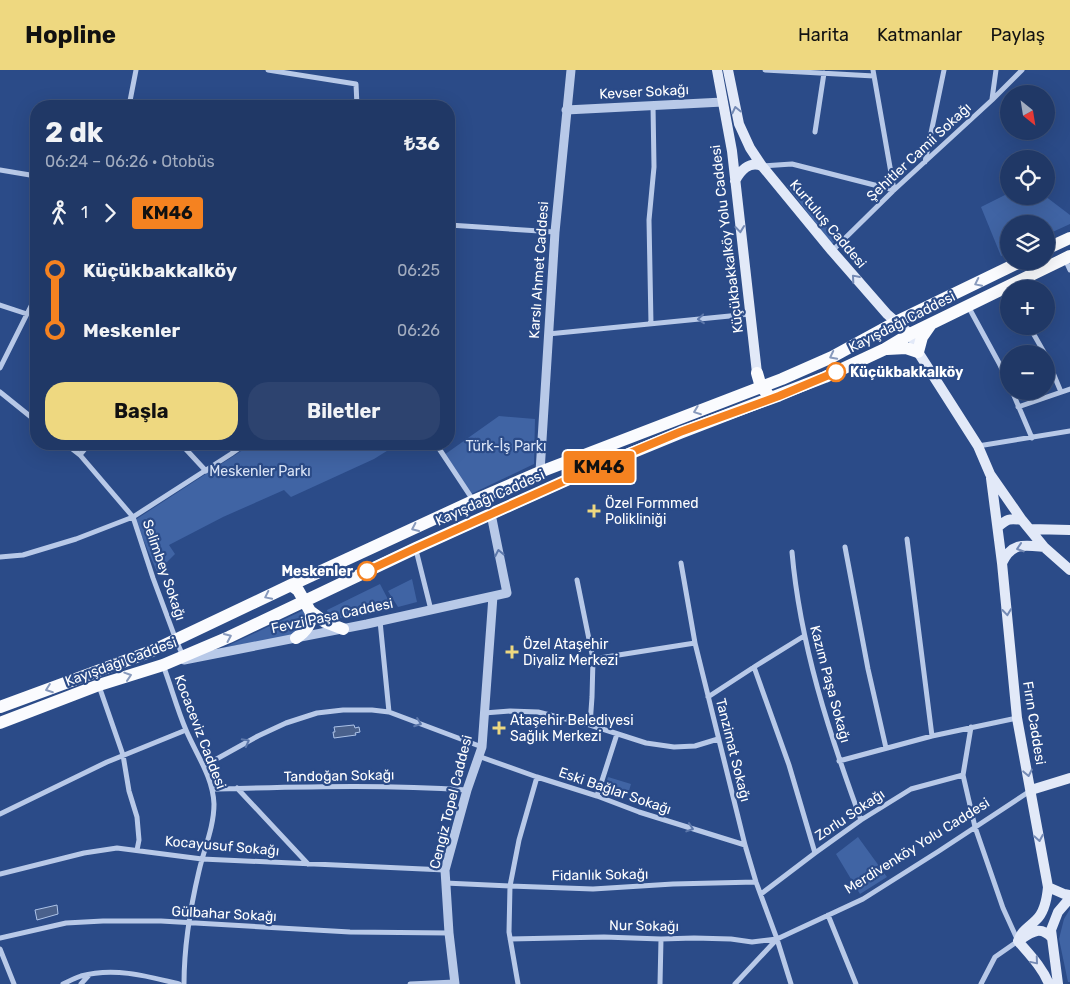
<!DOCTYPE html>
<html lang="tr">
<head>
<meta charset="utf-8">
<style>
  :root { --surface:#203866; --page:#2d436f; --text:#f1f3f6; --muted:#a2acbf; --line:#3d527a; --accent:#eed880 }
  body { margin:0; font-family:Rubik,sans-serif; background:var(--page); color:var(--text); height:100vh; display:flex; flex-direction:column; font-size:19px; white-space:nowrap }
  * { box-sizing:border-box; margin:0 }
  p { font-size:16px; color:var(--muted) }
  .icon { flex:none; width:28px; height:28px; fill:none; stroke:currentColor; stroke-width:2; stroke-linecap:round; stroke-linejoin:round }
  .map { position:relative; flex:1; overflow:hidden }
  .side { position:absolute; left:30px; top:30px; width:425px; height:350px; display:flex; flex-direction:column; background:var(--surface); border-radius:20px; box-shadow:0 5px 20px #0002,0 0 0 1px var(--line) }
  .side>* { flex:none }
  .badge { padding:0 10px; border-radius:4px; font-size:18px; line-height:32px }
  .needle { width:32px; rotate:150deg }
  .buttons { position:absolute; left:1000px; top:15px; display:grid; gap:10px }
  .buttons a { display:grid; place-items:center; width:55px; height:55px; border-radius:50%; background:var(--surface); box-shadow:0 5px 20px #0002,0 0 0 1px var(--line); font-size:25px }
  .map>.badge { position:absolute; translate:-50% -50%; box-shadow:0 0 0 2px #fff }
  .legs { display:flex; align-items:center; gap:8px; height:55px; padding:0 15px; font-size:16px }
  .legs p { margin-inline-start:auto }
  .headline { display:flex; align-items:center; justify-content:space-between; height:85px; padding:0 15px }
  h1 { font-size:28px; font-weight:700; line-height:38px }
  .primary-button { display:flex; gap:10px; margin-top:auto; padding:10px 15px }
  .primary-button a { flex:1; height:58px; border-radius:20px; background:var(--accent); color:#111; font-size:20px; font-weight:700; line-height:58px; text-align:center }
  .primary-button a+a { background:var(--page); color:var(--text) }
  ul { padding:0 15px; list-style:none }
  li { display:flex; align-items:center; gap:18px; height:60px; font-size:19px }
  li i { display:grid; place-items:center; width:8px; height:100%; margin:0 6px; background:currentColor }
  li i::after { content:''; width:12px; height:12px; margin:-6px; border:4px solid; border-radius:50%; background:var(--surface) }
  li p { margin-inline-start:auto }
  li:first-child i { background:linear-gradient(#0000 50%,currentColor 0) }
  li:last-child i { background:linear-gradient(currentColor 50%,#0000 0) }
  header { display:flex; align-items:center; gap:30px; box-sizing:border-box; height:70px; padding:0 25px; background:var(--accent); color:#111 }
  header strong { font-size:24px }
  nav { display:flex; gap:28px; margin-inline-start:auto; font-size:18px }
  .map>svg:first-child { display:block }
  .green { fill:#4064a4 }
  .water { fill:#4a618c; stroke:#adc3e8 }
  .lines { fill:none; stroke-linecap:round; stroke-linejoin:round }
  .minor { stroke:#b8c9e8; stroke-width:5 }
  .tertiary { stroke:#b8c9e8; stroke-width:9 }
  .secondary { stroke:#e2e9f8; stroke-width:10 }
  .primary { stroke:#fafbfe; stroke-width:12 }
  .oneway { stroke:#748ab5 }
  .oneway2 { stroke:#889abd }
  .oneway3 { stroke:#5c77aa }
  .line-1-casing { stroke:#fff; stroke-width:11 }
  .line-1 { stroke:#f58220; stroke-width:8 }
  .stop-1-dot { fill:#fff; stroke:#f58220; stroke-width:2.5 }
  .poi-dot { fill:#eed880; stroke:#2b4b88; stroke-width:2 }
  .labels { text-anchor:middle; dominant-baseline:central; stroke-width:4.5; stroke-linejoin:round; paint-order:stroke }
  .street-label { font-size:14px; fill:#fff; stroke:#2b4b88 }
  .stop-label { font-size:14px; font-weight:bold; fill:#fff; stroke:#2b4b88; text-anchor:start }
  .park-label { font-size:14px; fill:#dbe5f7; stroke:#2b4b88 }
  .poi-label { font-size:14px; fill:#fff; stroke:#2b4b88; text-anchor:start }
</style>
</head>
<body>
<header>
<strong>Hopline</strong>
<nav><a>Harita</a><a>Katmanlar</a><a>Paylaş</a></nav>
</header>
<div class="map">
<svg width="1070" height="914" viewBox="0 0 1070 914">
  <rect width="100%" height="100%" fill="#2b4b88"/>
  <!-- green -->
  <path class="green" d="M794,114L837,170L832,174L787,116Z
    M1009,123V126H1045L1070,145V154L1046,165V154H1009V182L1001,186L981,137Z
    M499,346L535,349L534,394L471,424L444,385Z
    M252,374H398L374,389L291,427L284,420L223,447L169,475L175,484L157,502L135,450Z
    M412,509L417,532L398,537L388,521Z
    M380,514L393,539L353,548H337L328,544L327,540Z
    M306,539L304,553L291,567L225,577Z
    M608,707L631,714L628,724L605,717Z
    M858,767L887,807L860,824L836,784Z
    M1070,839V912H1068L1059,869L1064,849Z"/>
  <!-- water -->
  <path class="water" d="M354,655L355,658L359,657L360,662L355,663L356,665L334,668L333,662H335L334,657Z
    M57,835L58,844L37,850L35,840Z"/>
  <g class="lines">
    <!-- minor -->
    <path class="minor" d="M268,0L356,14L357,36
      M765,0L874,6
      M992,29L996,0
      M129,36L136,0
      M815,62L824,3
      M925,92L944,0
      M762,96L792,94L894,120L873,0
      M0,100L36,106
      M449,155L555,162
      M832,181L894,120L992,30L1022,0
      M1065,189L1070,200
      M0,235L27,244
      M968,236L999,293L1009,314
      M651,254L649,150L654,97L653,35
      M1029,256L1045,284
      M548,264L750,244
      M1046,286L1061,322
      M0,298L36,226
      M1012,321L1032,368
      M0,322L36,351
      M1018,337L1070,319
      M66,374L80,385L133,447L153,508L176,570L183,586
      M181,374L206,401
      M436,374L473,430
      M978,376L1070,361
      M80,385L89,374
      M907,469L932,666
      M845,477L868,599L886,678
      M416,480L431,540
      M792,482C800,574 829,663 861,750
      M0,487L23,485L76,469L133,447L231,384L245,374
      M681,493L695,573L745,775L756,812L777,869L791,914
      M577,510L593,589L592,627L590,655
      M380,551L389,642
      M593,589L695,573
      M163,595C171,616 177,639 186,660C196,684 213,707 214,734C214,757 204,779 199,801C190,839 184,874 184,914
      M754,597L789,695L815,783
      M99,616L123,685L129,721L137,747L139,770L137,780
      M708,627L754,597L804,566
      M484,643L510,641L538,642L590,655L646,673L674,677L695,676L718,669
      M971,657L963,705L975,757L1003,838L1018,871L995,887L981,914
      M478,686L537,707L597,726L639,742L745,775
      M839,691L932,666L1017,648
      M204,696L258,666L286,653L317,643L343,640H372L389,642L482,677
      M237,718L308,794
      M212,719C297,717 382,714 467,720
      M597,726L617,664
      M0,744L107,692L186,660
      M0,804L84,783L117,778L202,789L445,800
      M445,813L510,816L593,819L673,814L756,812
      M761,824L815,783L861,750L911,719L963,705
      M828,845L856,914
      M0,868L66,853L103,851H161L350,862L449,863
      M510,869L604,867L661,869L694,868L731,869L752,872L777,869L863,829L939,781L1030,721
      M0,879L14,914
      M63,914C69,911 75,908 81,906C114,897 147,906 179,914
      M81,914L89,905
      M410,914L455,912
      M518,914L509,862L510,816L519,770L537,707
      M660,914L661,869
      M735,914L777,869"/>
    <!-- tertiary -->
    <path class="tertiary" d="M566,40L723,32
      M540,402L555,162L571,0
      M184,590L367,554L507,523L491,444
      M455,914L449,863L445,800L467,720L482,677L493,526"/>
    <!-- secondary -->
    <path class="secondary" d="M717,0L732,81L757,303
      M728,0L739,54L750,78L762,96L832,181L887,244L910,264L914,271L918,282L978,376L990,404L1022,450L1044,477L1070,500
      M735,111C741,100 749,91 762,96
      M991,408L1002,493L1017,648L1048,817C1047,828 1045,842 1036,850C1028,858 1022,860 1018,871
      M998,457C1007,449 1009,448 1022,450
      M1030,459L1070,460
      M1002,493C1012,472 1024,475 1044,477
      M1031,720L1070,708
      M1048,817L1064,824L1070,825
      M1021,869C1033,861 1041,856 1052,868
      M1018,871C1030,885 1042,897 1049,914
      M1058,914L1051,860L1058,842L1070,828"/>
    <!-- primary -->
    <path class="primary" d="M1046,179L1070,168
      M887,279L906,278L918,282L922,267L931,254
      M757,303L761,317L767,323
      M291,515L298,520L310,541L325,552L343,559
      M296,568C305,562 314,552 310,541
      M0,637L152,581L291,515L473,431L540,402L782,309L832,287L896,252L1022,191
      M0,653L99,615L163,595L229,567L416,478L491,444L580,404L680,363L825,307L885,279L910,264L1070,186"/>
  </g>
  <!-- one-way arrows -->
  <defs><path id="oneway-chevron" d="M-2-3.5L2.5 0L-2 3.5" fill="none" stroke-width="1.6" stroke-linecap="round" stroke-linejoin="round" transform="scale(1.25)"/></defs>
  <g class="oneway">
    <use href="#oneway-chevron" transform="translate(736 40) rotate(-103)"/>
    <use href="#oneway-chevron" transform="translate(740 159) rotate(84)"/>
    <use href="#oneway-chevron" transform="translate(855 208) rotate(-131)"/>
    <use href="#oneway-chevron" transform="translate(1020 478) rotate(162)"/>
    <use href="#oneway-chevron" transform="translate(1007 542) rotate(84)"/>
    <use href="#oneway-chevron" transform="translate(1028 703) rotate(79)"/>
    <use href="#oneway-chevron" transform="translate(1039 768) rotate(80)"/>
    <use href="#oneway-chevron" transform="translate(1035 891) rotate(50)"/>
  </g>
  <g class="oneway2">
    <use href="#oneway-chevron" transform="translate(978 213) rotate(154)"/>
    <use href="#oneway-chevron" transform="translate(833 286) rotate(153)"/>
    <use href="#oneway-chevron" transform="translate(697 341) rotate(159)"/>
    <use href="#oneway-chevron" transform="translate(415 458) rotate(155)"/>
    <use href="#oneway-chevron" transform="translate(268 526) rotate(154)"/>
    <use href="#oneway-chevron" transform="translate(228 567) rotate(-24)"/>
    <use href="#oneway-chevron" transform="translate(128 606) rotate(-18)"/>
    <use href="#oneway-chevron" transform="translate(49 619) rotate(160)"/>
  </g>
  <g class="oneway3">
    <use href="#oneway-chevron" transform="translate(701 249) rotate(175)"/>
    <use href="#oneway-chevron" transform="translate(499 483) rotate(-101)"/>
    <use href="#oneway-chevron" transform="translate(418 653) rotate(20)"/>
    <use href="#oneway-chevron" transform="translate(246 672) rotate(-28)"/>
    <use href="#oneway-chevron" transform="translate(690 758) rotate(18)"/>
  </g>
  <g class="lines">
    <!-- line-1 casing -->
    <g class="line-1-casing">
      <path id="line-1" d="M367,501L416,478L580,404L680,362L779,326L836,302"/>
    </g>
    <!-- line-1 -->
    <use href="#line-1" class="line-1"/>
  </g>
  <!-- markers -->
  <g class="stop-1-dot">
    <circle cx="836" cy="302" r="9"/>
    <circle cx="367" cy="501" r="9"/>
  </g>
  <g class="poi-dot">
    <path d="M591.5 433.5h5v5h5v5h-5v5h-5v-5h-5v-5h5z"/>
    <path d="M509.5 574.5h5v5h5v5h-5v5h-5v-5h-5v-5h5z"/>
    <path d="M496.5 650.5h5v5h5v5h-5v5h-5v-5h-5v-5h5z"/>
  </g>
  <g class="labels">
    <!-- street labels -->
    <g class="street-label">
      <text transform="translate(644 22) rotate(-3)">Kevser Sokağı</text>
      <text transform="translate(919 82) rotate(-43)">Şehitler Camii Sokağı</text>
      <text transform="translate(828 154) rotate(50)">Kurtuluş Caddesi</text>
      <text transform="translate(727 169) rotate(-97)">Küçükbakkalköy Yolu Caddesi</text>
      <text transform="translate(539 200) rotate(-86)">Karslı Ahmet Caddesi</text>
      <text transform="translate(902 252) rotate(-27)">Kayışdağı Caddesi</text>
      <text transform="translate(490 428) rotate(-24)">Kayışdağı Caddesi</text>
      <text transform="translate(164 500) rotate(71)">Selimbey Sokağı</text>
      <text transform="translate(332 546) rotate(-12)">Fevzi Paşa Caddesi</text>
      <text transform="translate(121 592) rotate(-20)">Kayışdağı Caddesi</text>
      <text transform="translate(830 614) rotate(75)">Kazım Paşa Sokağı</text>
      <text transform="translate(1034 653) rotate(81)">Fırın Caddesi</text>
      <text transform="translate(200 662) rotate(69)">Kocaceviz Caddesi</text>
      <text transform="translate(733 680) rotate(76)">Tanzimat Sokağı</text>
      <text transform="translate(339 706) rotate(-1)">Tandoğan Sokağı</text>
      <text transform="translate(615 721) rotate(19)">Eski Bağlar Sokağı</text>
      <text transform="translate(451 732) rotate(-76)">Cengiz Topel Caddesi</text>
      <text transform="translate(850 745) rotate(-34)">Zorlu Sokağı</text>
      <text transform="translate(222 776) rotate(5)">Kocayusuf Sokağı</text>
      <text transform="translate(917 776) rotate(-32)">Merdivenköy Yolu Caddesi</text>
      <text transform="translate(600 805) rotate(-1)">Fidanlık Sokağı</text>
      <text transform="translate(224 844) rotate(3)">Gülbahar Sokağı</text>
      <text transform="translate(644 856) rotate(1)">Nur Sokağı</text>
    </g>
    <!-- stop labels -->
    <g class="stop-label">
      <text x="850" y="302">Küçükbakkalköy</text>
      <text x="353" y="501" text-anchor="end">Meskenler</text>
    </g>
    <!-- park labels -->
    <g class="park-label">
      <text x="506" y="376">Türk-İş Parkı</text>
      <text x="260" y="401">Meskenler Parkı</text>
    </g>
    <!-- poi labels -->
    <g class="poi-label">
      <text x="605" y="433">Özel Formmed<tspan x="605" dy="16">Polikliniği</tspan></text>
      <text x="523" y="574">Özel Ataşehir<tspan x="523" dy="16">Diyaliz Merkezi</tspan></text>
      <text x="510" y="650">Ataşehir Belediyesi<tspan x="510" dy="16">Sağlık Merkezi</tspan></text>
    </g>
  </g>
</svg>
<div class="buttons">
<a><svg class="needle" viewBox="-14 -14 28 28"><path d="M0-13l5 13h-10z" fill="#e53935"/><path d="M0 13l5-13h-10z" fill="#a2acbf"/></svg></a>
<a><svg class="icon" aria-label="locate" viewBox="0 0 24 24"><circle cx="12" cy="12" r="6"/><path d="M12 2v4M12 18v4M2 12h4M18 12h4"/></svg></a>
<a><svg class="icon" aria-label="layers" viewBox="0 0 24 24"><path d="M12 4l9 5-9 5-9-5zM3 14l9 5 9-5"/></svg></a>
<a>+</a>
<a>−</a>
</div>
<b class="badge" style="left:599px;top:397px;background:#f58220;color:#111">KM46</b>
<section class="side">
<div class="headline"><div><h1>2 dk</h1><p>06:24 – 06:26 · Otobüs</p></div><b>₺36</b></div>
<div class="legs"><svg class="icon" aria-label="walk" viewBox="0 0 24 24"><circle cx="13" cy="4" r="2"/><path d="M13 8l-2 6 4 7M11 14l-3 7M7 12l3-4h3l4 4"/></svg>1<svg class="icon" aria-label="forward" viewBox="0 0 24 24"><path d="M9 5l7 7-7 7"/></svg><b class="badge" style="background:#f58220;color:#111">KM46</b></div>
<ul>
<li><i style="color:#f58220"></i><b>Küçükbakkalköy</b><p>06:25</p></li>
<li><i style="color:#f58220"></i><b>Meskenler</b><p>06:26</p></li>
</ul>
<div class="primary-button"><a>Başla</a><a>Biletler</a></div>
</section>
</div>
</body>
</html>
